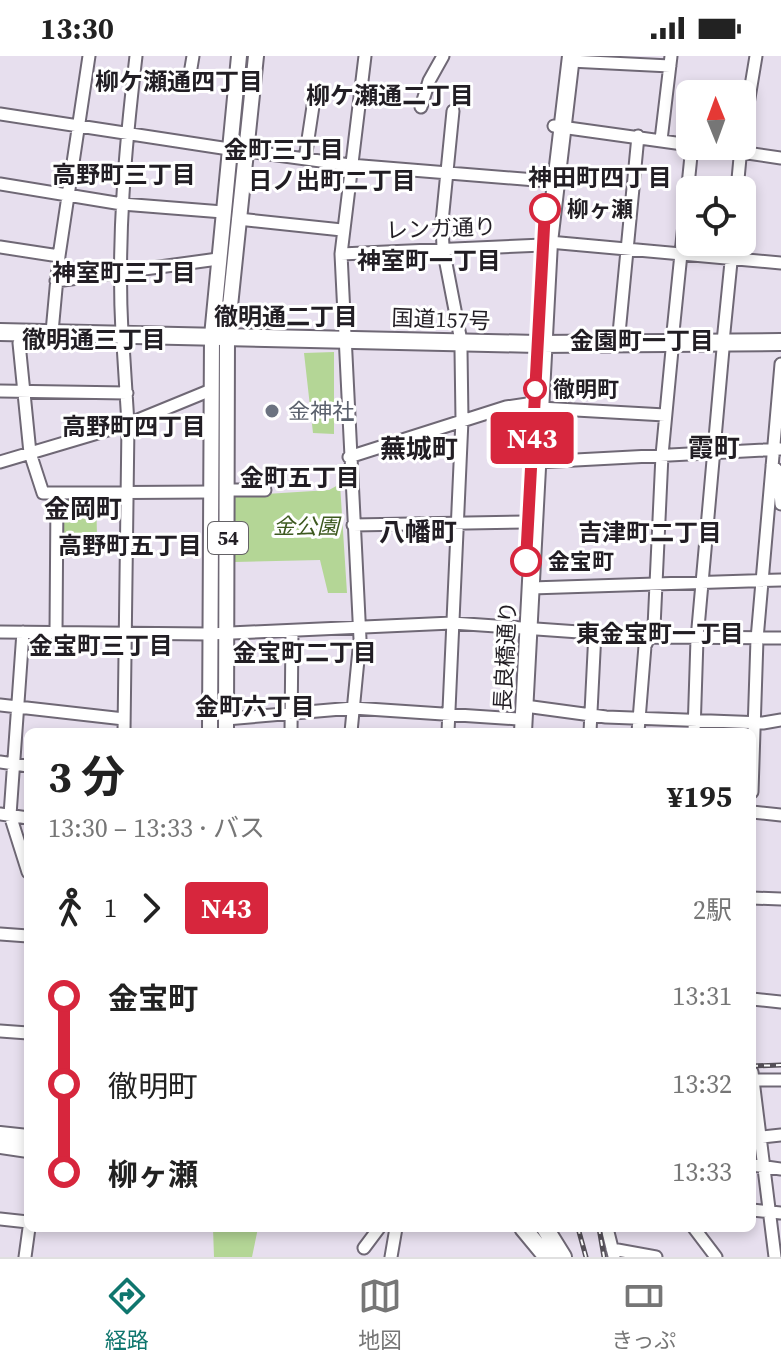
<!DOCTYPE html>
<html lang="ja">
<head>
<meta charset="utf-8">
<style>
  :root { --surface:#fff; --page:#f2f2f2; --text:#222; --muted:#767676; --line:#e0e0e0; --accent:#0f766e }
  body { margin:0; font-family:"Source Serif 4","Noto Sans JP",serif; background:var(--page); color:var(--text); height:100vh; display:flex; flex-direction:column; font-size:30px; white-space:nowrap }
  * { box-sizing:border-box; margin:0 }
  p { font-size:26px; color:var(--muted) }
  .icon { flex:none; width:44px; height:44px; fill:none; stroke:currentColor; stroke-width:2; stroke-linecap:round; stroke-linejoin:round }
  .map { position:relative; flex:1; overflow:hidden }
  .drawer { position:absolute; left:24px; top:672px; width:732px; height:504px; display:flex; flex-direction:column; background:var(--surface); border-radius:12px; box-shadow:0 4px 12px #0003 }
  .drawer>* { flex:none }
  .badge { padding:0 16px; border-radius:6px; font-size:28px; line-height:52px }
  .needle { width:52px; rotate:359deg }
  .controls { position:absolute; left:676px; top:24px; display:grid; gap:16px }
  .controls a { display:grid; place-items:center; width:80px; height:80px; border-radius:12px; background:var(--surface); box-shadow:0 4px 12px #0003; font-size:40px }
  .map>.badge { position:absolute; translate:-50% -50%; box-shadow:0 0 0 4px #fff }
  .legs { display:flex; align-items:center; gap:12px; height:88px; padding:0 24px; font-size:26px }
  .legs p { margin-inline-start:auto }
  .overview { display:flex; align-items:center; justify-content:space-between; height:136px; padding:0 24px }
  h1 { font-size:44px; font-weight:700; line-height:60px }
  ul { padding:0 24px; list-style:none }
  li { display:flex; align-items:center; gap:28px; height:88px; font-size:30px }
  li i { display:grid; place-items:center; width:12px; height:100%; margin:0 10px; background:currentColor }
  li i::after { content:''; width:20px; height:20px; margin:-10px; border:6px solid; border-radius:50%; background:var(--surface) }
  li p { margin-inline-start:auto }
  li:first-child i { background:linear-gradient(#0000 50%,currentColor 0) }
  li:last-child i { background:linear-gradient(currentColor 50%,#0000 0) }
  .status { display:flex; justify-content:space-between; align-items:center; height:56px; padding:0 40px; background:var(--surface); direction:ltr }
  .status svg { height:22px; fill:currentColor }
  .tabs { display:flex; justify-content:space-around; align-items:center; height:112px; border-top:2px solid var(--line); background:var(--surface); font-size:22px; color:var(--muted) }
  .tabs a { display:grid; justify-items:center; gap:4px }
  .tabs .active { color:var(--accent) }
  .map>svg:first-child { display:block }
  .green { fill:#b4d696 }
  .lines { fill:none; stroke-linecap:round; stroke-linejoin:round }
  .minor-casing { stroke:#6f6875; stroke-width:15 }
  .major-casing { stroke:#6f6875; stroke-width:18 }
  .highway-casing { stroke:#6f6875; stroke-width:20 }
  .minor { stroke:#fff; stroke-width:11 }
  .major { stroke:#fff; stroke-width:14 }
  .highway { stroke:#fff; stroke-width:16 }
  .rail-casing { stroke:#544f57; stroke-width:5 }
  .rail { stroke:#fff; stroke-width:2; stroke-dasharray:6; stroke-linecap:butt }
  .line-1-casing { stroke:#fff; stroke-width:18 }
  .line-1 { stroke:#d7263d; stroke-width:12 }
  .stop-1-dot { fill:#fff; stroke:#d7263d; stroke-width:4 }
  .worship-dot { fill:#6b7280; stroke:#fff; stroke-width:3 }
  .labels { text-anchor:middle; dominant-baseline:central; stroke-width:6; stroke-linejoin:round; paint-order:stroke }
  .shield { fill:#fff; stroke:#646266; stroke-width:2 }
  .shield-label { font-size:20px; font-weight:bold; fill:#221e24 }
  .stop-label { font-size:22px; font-weight:bold; fill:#221e24; stroke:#fff; text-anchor:start }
  .street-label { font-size:22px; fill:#221e24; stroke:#fff }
  .worship-label { font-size:22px; fill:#5b616d; stroke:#fff; text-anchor:start }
  .park-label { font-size:22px; font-style:italic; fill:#3d591f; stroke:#fff }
  .neighbourhood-label { font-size:24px; font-weight:bold; fill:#221e24; stroke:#fff }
  .quarter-label { font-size:26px; font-weight:bold; fill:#221e24; stroke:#fff }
</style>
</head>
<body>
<div class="status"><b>13:30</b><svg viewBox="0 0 49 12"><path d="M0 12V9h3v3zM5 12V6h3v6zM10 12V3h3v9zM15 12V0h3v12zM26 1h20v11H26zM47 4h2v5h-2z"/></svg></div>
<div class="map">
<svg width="781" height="1201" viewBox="0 0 781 1201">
  <rect width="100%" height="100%" fill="#e7dfee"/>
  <!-- green -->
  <path class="green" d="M334,296V378L313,377L304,297Z
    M340,428L347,537H328L320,504L234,506V440L329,434Z
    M60,441H96L97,479L62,483Z
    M213,1172H258L252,1201H214Z"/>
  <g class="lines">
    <!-- minor casing -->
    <g class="minor-casing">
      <path id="minor" d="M570,5L670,10
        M190,18L193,0
        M421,51L429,25L443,0
        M453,55L442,166L443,192L461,285
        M0,58L229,93
        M554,70L690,89
        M661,84L671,0
        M742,84L756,0
        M699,90L781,102
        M247,95L350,109L548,125
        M305,103L315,37
        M0,128L122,148L223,156
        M737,134L741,91
        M238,163L342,174
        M549,186L781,207
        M0,191L59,200
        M341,198L543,189
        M56,225L218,203
        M52,276L59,200L89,0
        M122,277C117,184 125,93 136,0
        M672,286L692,90
        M723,286L733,186
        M19,287L30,397L43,437L210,436
        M123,288L128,368L124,676
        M618,288L638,80
        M0,335L127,337
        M540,352L665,359
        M349,401L506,351L534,347
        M0,406L128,368L211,334
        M538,406L781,393
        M772,409L778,415L781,448
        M228,434H265
        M353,469L527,466
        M531,532L781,524
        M0,576L209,578L452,567L650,581L781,582
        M23,576L10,759L28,816
        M56,576L57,439
        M0,649L124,663
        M525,650L606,661L763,667L781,664
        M226,663L353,652L518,663
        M291,676L292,576
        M351,676L360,583L341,198L365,0
        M448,676L462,364L461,294
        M590,676L595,576
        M638,676L645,590L654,571L662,399L672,294
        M694,676L697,583L723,293
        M0,706L28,710
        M752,736L757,583L781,308
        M752,756L781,759
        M0,758L28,762
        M752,842L781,843
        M0,878L28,880
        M752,943L781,946
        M0,975L28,977
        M752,1016L775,1201
        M755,1024H781
        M762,1081L781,1079
        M752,1109L781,1113
        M752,1154L781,1157
        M0,1163L28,1166
        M607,1172L614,1200
        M694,1172L716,1201
        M364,1192L379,1172
        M612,1193L656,1201
        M25,1201L29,1172
        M391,1201L396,1172"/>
    </g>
    <!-- major casing -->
    <g class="major-casing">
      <path id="major" d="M210,676L212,280L239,0
        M226,676L227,279L256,0
        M0,1078L28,1081
        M0,1090L28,1094"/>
    </g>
    <!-- highway casing -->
    <g class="highway-casing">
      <path id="highway" d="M0,276L537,288L781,286
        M523,676L549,186L571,0
        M523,1172L547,1201
        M545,1172L563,1201"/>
    </g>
    <!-- minor -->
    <use href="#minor" class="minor"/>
    <!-- major -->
    <use href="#major" class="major"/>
    <!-- highway -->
    <use href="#highway" class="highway"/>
    <!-- rail casing -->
    <g class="rail-casing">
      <path id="rail" d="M752,1010L781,1009
        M578,1172L586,1201
        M599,1172L604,1201"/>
    </g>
    <!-- rail -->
    <use href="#rail" class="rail"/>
  </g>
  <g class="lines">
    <!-- line-1 casing -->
    <g class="line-1-casing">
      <path id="line-1" d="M526,505L545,153"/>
    </g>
    <!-- line-1 -->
    <use href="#line-1" class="line-1"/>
  </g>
  <!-- markers -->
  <g class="stop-1-dot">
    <circle cx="545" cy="153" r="14"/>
    <circle cx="535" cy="333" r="10"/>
    <circle cx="526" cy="505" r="14"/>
  </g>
  <circle class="worship-dot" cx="272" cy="355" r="8"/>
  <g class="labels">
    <!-- shield labels -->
    <rect class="shield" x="208" y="466" width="40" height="32" rx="6"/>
    <g class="shield-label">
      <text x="228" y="482">54</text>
    </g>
    <!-- stop labels -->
    <g class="stop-label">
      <text x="567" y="153">柳ヶ瀬</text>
      <text x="553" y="333">徹明町</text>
      <text x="548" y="505">金宝町</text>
    </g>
    <!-- street labels -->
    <g class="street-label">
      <text transform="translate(441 172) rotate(-2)">レンガ通り</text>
      <text transform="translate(441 263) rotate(2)">国道157号</text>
      <text transform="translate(505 600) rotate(-87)">長良橋通り</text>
    </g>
    <!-- worship labels -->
    <g class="worship-label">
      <text x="288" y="355">金神社</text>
    </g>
    <!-- park labels -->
    <g class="park-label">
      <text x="306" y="470">金公園</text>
    </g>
    <!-- neighbourhood labels -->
    <g class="neighbourhood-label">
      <text x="179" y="25">柳ケ瀬通四丁目</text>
      <text x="390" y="39">柳ケ瀬通二丁目</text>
      <text x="284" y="93">金町三丁目</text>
      <text x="124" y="118">高野町三丁目</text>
      <text x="600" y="121">神田町四丁目</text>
      <text x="332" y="124">日ノ出町二丁目</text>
      <text x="429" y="204">神室町一丁目</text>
      <text x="124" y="216">神室町三丁目</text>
      <text x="286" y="260">徹明通二丁目</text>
      <text x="94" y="283">徹明通三丁目</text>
      <text x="642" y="284">金園町一丁目</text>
      <text x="134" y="370">高野町四丁目</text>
      <text x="300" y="421">金町五丁目</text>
      <text x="650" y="476">吉津町二丁目</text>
      <text x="130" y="489">高野町五丁目</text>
      <text x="660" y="577">東金宝町一丁目</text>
      <text x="101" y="589">金宝町三丁目</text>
      <text x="305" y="596">金宝町二丁目</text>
      <text x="255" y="650">金町六丁目</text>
    </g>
    <!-- quarter labels -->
    <g class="quarter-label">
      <text x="714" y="392">霞町</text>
      <text x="419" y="393">蕪城町</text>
      <text x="83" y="453">金岡町</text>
      <text x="418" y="476">八幡町</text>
    </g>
  </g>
</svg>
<div class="controls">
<a><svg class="needle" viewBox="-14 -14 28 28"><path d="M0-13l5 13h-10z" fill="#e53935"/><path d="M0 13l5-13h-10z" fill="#767676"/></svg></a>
<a><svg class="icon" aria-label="locate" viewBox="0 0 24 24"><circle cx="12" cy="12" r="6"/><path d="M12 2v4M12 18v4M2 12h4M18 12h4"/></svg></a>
</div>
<b class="badge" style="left:532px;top:382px;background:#d7263d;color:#fff">N43</b>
<section class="drawer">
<div class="overview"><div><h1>3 分</h1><p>13:30 – 13:33 · バス</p></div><b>¥195</b></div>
<div class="legs"><svg class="icon" aria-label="walk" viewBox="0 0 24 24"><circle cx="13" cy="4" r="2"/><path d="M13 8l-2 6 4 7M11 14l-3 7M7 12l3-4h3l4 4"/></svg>1<svg class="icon" aria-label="forward" viewBox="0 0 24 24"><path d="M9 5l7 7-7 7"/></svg><b class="badge" style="background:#d7263d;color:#fff">N43</b><p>2駅</p></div>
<ul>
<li><i style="color:#d7263d"></i><b>金宝町</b><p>13:31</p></li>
<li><i style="color:#d7263d"></i><span>徹明町</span><p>13:32</p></li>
<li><i style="color:#d7263d"></i><b>柳ヶ瀬</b><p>13:33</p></li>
</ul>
</section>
</div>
<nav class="tabs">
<a class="active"><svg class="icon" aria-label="directions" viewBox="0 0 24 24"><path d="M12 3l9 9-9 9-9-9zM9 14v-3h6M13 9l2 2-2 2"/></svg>経路</a>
<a><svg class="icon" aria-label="map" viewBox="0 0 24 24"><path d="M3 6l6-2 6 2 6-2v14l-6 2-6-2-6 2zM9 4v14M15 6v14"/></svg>地図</a>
<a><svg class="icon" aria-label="tickets" viewBox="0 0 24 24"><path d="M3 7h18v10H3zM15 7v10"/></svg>きっぷ</a>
</nav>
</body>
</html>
